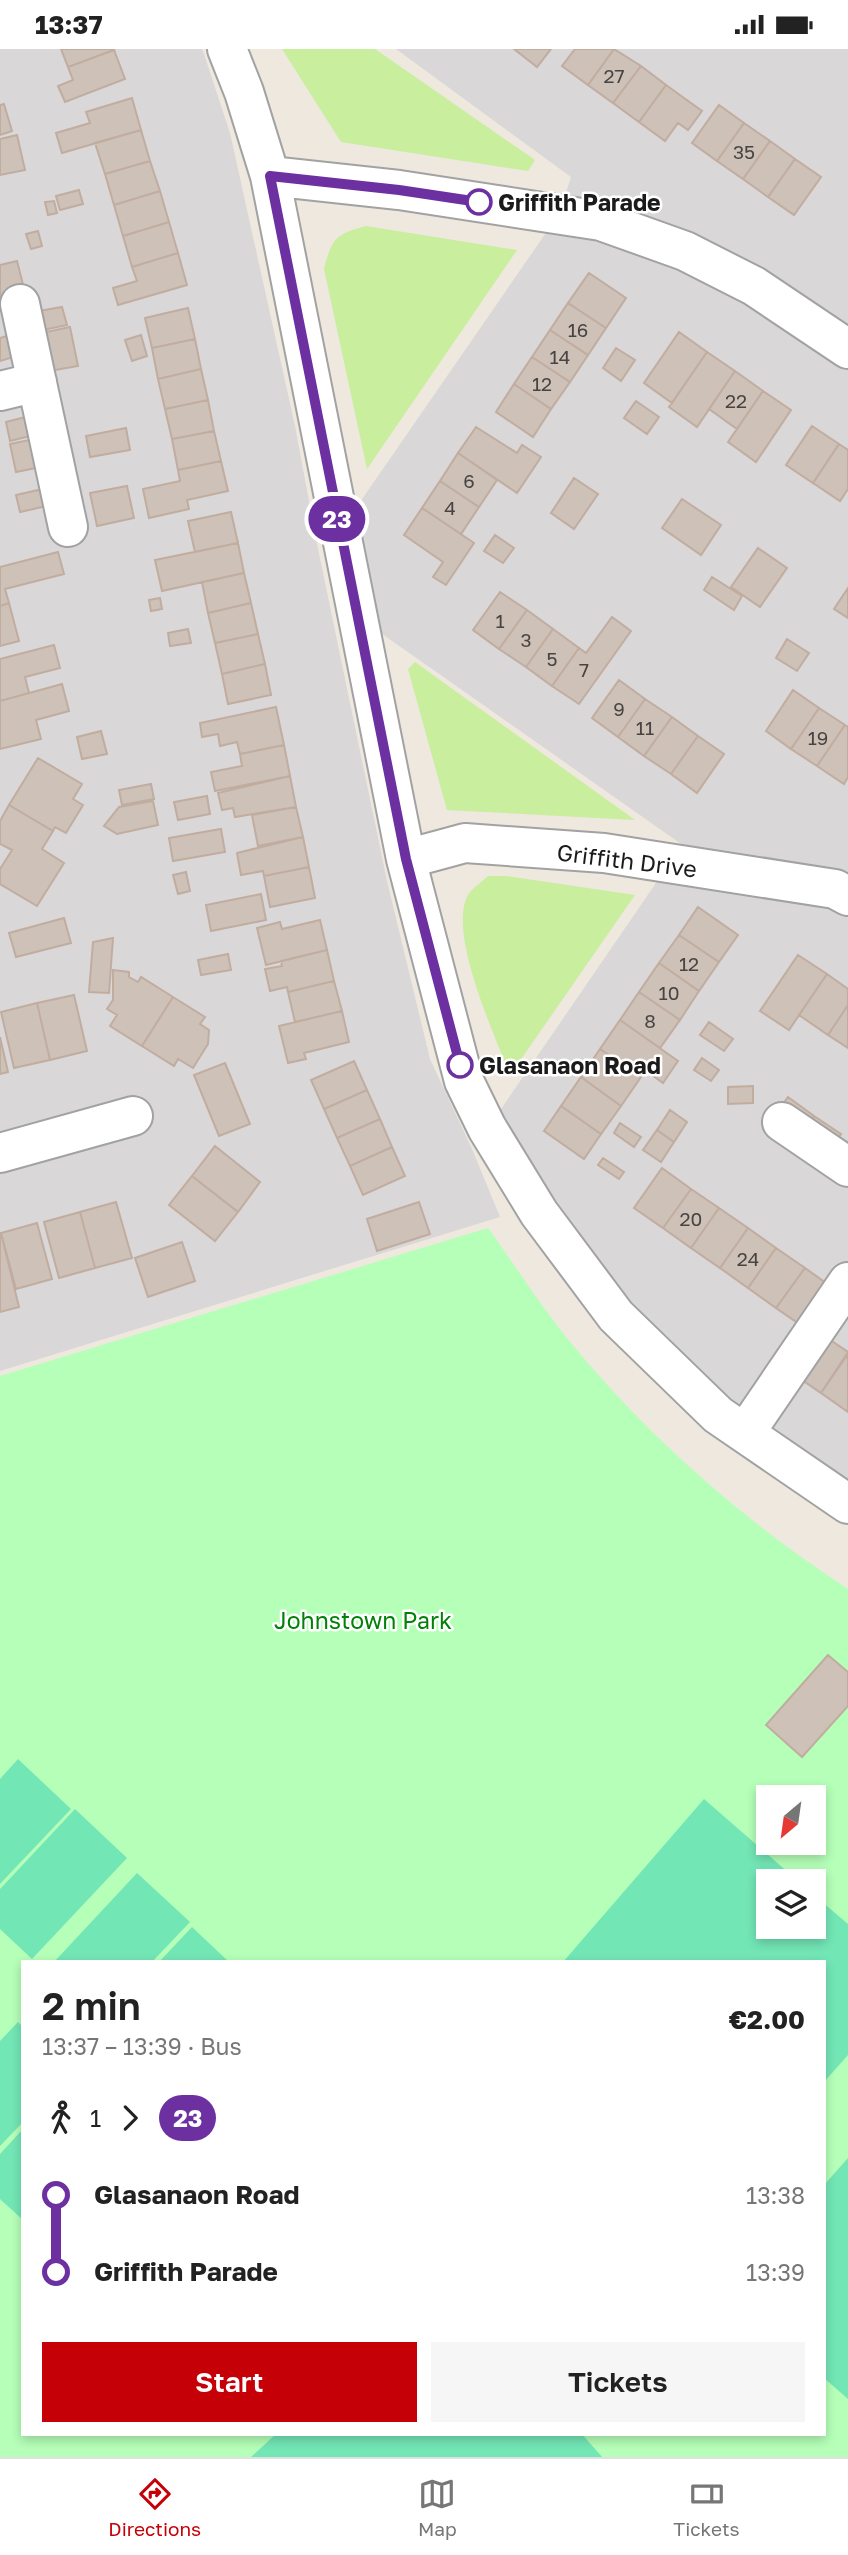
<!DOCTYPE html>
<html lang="en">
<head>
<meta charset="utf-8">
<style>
  :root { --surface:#fff; --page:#f6f6f6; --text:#222; --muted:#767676; --line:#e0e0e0; --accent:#c50007 }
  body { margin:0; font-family:"Golos Text",sans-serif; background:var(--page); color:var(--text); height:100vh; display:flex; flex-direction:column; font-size:26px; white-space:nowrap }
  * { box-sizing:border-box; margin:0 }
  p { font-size:23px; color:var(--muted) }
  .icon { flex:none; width:38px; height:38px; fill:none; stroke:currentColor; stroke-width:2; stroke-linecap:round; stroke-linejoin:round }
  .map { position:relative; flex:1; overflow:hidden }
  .panel { position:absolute; left:21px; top:1911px; width:805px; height:476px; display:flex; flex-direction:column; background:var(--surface); border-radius:0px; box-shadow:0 4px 10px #0003 }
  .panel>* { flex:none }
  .badge { padding:0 14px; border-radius:23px; font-size:24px; line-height:46px }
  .needle { width:46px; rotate:209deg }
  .fabs { position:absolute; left:756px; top:1736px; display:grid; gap:14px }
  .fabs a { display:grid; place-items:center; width:70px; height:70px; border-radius:0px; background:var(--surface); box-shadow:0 4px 10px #0003; font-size:35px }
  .map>.badge { position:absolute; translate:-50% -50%; box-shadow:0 0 0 4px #fff }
  .legs { display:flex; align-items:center; gap:10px; height:77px; padding:0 21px; font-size:23px }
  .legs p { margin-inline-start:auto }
  .overview { display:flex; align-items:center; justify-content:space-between; height:119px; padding:0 21px }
  h1 { font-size:38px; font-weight:600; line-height:52px }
  .action { display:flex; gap:14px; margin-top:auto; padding:14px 21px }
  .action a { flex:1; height:80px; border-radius:0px; background:var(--accent); color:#fff; font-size:28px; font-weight:600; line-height:80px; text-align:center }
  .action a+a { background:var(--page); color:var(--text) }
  ul { padding:0 21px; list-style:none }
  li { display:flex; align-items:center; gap:24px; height:77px; font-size:26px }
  li i { display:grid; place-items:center; width:10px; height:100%; margin:0 9px; background:currentColor }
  li i::after { content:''; width:18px; height:18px; margin:-9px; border:5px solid; border-radius:50%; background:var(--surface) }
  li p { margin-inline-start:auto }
  li:first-child i { background:linear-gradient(#0000 50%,currentColor 0) }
  li:last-child i { background:linear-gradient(currentColor 50%,#0000 0) }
  .status { display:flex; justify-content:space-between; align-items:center; height:49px; padding:0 35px; background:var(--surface); direction:ltr }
  .status svg { height:19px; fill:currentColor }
  .tabs { display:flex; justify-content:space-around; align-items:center; height:98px; border-top:2px solid var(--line); background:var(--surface); font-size:19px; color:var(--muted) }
  .tabs a { display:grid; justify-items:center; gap:4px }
  .tabs .selected { color:var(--accent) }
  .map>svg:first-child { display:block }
  .residential { fill:#d9d7d7 }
  .grass { fill:#c8ee9e }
  .park { fill:#b5ffb8; fill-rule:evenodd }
  .pitch { fill:#73e6b6 }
  .building { fill:#cec1b8; stroke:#c1ada0; stroke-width:2 }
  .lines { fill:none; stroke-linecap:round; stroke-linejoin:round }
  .minor-casing { stroke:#a2a2a2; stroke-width:42 }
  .minor { stroke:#fff; stroke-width:38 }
  .line-1-casing { stroke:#fff; stroke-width:16 }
  .line-1 { stroke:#6c30a1; stroke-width:10 }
  .stop-1-dot { fill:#fff; stroke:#6c30a1; stroke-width:3.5 }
  .labels { text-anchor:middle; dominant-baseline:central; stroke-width:5; stroke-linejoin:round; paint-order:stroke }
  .number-label { font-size:19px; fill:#484442 }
  .stop-label { font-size:23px; font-weight:bold; fill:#1b1b1b; stroke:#fff; text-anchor:start }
  .street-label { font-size:23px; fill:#1b1b1b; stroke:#fff }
  .park-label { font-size:23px; fill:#018107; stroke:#fff }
</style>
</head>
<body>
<div class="status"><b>13:37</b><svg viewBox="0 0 49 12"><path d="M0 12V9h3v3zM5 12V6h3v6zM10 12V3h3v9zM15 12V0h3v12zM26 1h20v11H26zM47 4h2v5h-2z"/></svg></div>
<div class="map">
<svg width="848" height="2408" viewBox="0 0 848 2408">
  <rect width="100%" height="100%" fill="#eee8df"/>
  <!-- residential -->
  <path class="residential" d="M0,0H202L204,5L230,84L295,377L316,490L387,832L430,1010L472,1100L500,1168L0,1322Z
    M396,0H848V1455L718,1366L488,1079L669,815L721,823L358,568L340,482L559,165L571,128Z"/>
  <!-- grass -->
  <path class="grass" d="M282,0H375L535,111L528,122L341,93Z
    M366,177L517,201L367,420L324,220C332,189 336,185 366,177Z
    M415,613L635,771L447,761L408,620Z
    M488,827H507L635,846L510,1026C495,987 447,883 468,846C472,839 482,833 488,827Z"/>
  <!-- park -->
  <path class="park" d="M488,1179C514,1215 538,1253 566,1288C646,1386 742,1471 848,1540V2408H0V1327ZM768,1748H814V1794H768ZM768,1832H814V1878H768ZM23,1913H824V2385H23Z"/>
  <!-- pitch -->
  <path class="pitch" d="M18,1710L71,1760L0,1835V1730Z
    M704,1750L798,1832H768V1878H814V1846L848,1875V2006L824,2033V1913H563Z
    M75,1760L127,1809L32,1910L0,1880V1840Z
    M137,1824L190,1873L152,1913H54Z
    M192,1878L229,1913H159Z
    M18,1973L23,1978V2073L0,2097V1992Z
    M23,2080V2171L0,2150V2105Z
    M848,2109V2350L824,2329V2136Z
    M276,2385H582L602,2408H251Z"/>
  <!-- building -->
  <path class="building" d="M61,0H113L114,1L68,18Z
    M514,0H551L537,18Z
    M575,0H614L588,36L562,17Z
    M614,0L641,17L613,54L588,36Z
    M114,1L125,30L65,53L58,37L73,31L68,18Z
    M641,17L666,36L639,73L613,54Z
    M666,36L702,62L688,81L678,74L665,92L639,73Z
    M132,49L141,81L62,104L56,84L90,74L86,63Z
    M4,55L12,82L0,86V56Z
    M719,56L744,74L717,112L692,94Z
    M744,74L770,92L743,130L717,112Z
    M141,81L150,112L105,125L95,94Z
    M17,86L25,121L0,126V90Z
    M770,92L795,110L768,148L743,130Z
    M795,110L821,128L794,166L768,148Z
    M150,112L160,142L114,156L105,125Z
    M79,141L83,155L60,161L56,147Z
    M160,142L169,173L123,187L114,156Z
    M54,152L57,164L48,166L45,153Z
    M169,173L178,204L132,218L123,187Z
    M38,182L42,197L31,200L26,185Z
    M178,204L187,236L118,256L113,239L137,232L132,218Z
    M17,212L25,243L0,250V216Z
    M589,224L626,249L606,279L568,254Z
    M568,254L606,279L588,306L550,281Z
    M62,258L67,276L43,281L39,262Z
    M188,259L195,290L152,299L145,269Z
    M70,278L78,317L49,322L42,284Z
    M550,281L588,306L570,333L532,308Z
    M679,283L707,303L672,354L644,334Z
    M14,285L20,306L0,312V289Z
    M141,286L147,307L132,312L125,291Z
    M195,290L201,320L158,330L152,299Z
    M616,299L635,311L621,332L603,319Z
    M707,303L735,322L697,378L669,358Z
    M532,308L570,333L551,360L514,335Z
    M201,320L208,351L165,360L158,330Z
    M735,322L763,342L737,380L709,360Z
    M514,335L551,360L533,388L496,363Z
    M763,342L791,361L756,413L728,393Z
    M208,351L214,382L172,390L165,360Z
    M636,352L659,368L647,385L624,369Z
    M29,367L34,386L10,392L6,373Z
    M812,377L839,395L813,434L786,416Z
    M476,378L517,404L522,396L541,408L517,444L458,404Z
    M126,379L130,401L90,408L86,387Z
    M214,382L221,412L178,421L172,390Z
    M39,389L46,417L16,423L10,395Z
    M839,395L848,401V440L840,452L813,434Z
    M458,404L497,431L479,458L440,432Z
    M221,412L228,442L187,451L189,460L149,469L143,440L180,432L178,421Z
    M574,429L598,445L574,480L551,464Z
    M440,432L479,458L461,485L422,459Z
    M127,437L134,469L97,477L90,444Z
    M47,439L51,456L20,463L16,446Z
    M682,450L721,476L701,506L662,479Z
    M422,459L474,494L446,536L433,528L443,513L404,486Z
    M231,463L238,494L195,503L188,472Z
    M495,486L514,499L503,514L484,502Z
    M238,494L244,524L162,542L155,511Z
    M758,499L787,519L760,558L731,538Z
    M58,503L64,525L5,540L9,554L0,557V518Z
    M244,524L251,554L208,564L202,533Z
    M712,528L742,547L734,561L704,541Z
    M848,539V569L834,560Z
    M500,543L527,561L499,600L473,581Z
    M160,549L162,560L151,562L149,551Z
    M9,554L19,592L0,597V557Z
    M251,554L258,585L215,594L208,564Z
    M527,561L553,580L526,618L499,600Z
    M612,568L631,582L579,655L552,637L579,599L586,604Z
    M188,580L191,594L170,597L168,584Z
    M553,580L579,599L552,637L526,618Z
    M258,585L265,615L222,625L215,594Z
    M787,590L809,604L797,622L776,609Z
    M54,596L60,619L25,628L29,644L0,652V610Z
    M265,615L271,646L228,655L222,625Z
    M619,631L645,650L618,688L592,669Z
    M62,635L69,662L36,671L41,690L0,700V652Z
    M793,641L819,659L791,700L766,682Z
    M645,650L672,668L644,707L618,688Z
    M276,658L284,696L240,705L237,693L220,697L218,685L202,688L200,674Z
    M819,659L845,676L817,717L791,700Z
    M672,668L698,687L671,725L644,707Z
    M845,676L848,678V728L844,735L817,717Z
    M101,682L107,705L82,710L77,688Z
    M698,687L724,705L697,744L671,725Z
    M284,696L290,727L215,742L211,723L242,717L240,705Z
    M38,709L82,735L73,750L83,756L66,784L55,778L53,782L9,756Z
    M290,727L296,758L235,768L233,759L222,761L218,744Z
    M151,735L154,750L122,756L119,741Z
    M207,747L210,765L178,771L174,753Z
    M153,752L158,776L117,785L104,777L119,758Z
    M9,756L53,782L42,800L64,814L37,857L0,835V820L12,801L0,795V772Z
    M296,758L303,788L258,797L252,766Z
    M221,780L225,803L173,812L169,789Z
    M303,788L309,818L264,827L263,822L241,826L237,804Z
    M309,818L315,849L270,858L264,827Z
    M186,823L190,842L178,845L173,826Z
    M261,845L266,871L211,882L206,856Z
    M698,858L738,886L719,913L679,886Z
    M64,869L71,894L16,908L9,884Z
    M320,871L327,901L266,916L257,879L280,873L282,880Z
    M679,886L719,913L699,942L659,914Z
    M113,889L109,944L89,943L93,893Z
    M327,901L334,932L288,943L287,938L270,942L265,920L282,917L281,912Z
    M228,905L231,921L201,926L198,911Z
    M798,906L827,925L789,981L760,962Z
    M659,914L699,942L680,971L639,943Z
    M113,921L129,923V928L138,933L141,928L173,948L142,997L110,977L117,966L107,960L113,951Z
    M827,925L848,940V956L828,986L799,966Z
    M334,932L342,962L295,973L288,943Z
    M639,943L680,971L660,999L620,971Z
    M74,946L87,1002L50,1011L37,954Z
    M173,948L205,968L200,975L209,981L208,995L193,1019L178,1010L174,1017L142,997Z
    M37,954L50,1011L14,1019L1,963Z
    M848,956V999L828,986Z
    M342,962L349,993L304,1004L306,1010L288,1014L279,977Z
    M620,971L678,1012L663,1034L645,1021L641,1028L600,1000Z
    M709,973L733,990L724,1002L700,986Z
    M0,988L8,1023L0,1025Z
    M600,1000L641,1028L621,1057L581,1028Z
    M702,1009L719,1021L711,1032L694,1021Z
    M354,1012L367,1041L324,1060L311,1031Z
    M225,1014L250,1075L219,1087L194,1026Z
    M581,1028L621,1057L601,1085L561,1057Z
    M753,1037V1054L728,1055V1038Z
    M367,1041L380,1070L337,1089L324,1060Z
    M788,1048L814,1067L804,1081L778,1062Z
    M561,1057L601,1085L584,1110L544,1082Z
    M670,1061L687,1073L674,1093L657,1081Z
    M814,1067L841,1085L831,1099L804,1081Z
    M380,1070L392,1098L350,1117L337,1089Z
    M620,1074L641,1088L634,1098L614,1084Z
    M657,1081L674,1093L661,1113L643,1101Z
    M215,1097L260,1133L238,1163L192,1127Z
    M392,1098L405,1127L363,1146L350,1117Z
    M603,1109L624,1123L619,1130L598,1116Z
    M662,1119L691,1140L663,1179L634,1159Z
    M192,1127L238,1163L215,1192L169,1156Z
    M691,1140L719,1159L691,1199L663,1179Z
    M116,1153L132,1209L95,1219L80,1163Z
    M419,1153L430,1185L377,1202L367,1170Z
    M719,1159L748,1179L720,1219L691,1199Z
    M80,1163L95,1219L59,1229L44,1173Z
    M37,1174L52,1230L16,1240L1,1184Z
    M748,1179L776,1199L748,1239L720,1219Z
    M1,1184L19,1258L0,1263V1184Z
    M182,1193L195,1232L148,1248L135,1209Z
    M776,1199L805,1219L776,1259L748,1239Z
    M805,1219L833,1239L805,1279L776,1259Z
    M820,1284L848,1303L821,1344L792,1324Z
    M848,1305V1363L821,1344Z
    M828,1606L848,1623V1657L802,1708L766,1676Z"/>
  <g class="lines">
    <!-- minor casing -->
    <g class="minor-casing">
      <path id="minor" d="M227,0L244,43L270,127L406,810L464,1032L487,1079L539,1164L616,1267L718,1366L848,1455
        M270,127L399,141L601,172L685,202L754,237L848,300
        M20,255L68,478
        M0,342L37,333
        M406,810L465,794L604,804L835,840L848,847
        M782,1073L848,1118
        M0,1104L133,1067
        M745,1384L848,1233"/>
    </g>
    <!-- minor -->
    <use href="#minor" class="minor"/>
  </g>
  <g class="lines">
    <!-- line-1 casing -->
    <g class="line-1-casing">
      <path id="line-1" d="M460,1016L406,810L270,127L399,141L479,153"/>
    </g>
    <!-- line-1 -->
    <use href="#line-1" class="line-1"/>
  </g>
  <!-- markers -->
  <g class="stop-1-dot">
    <circle cx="479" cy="153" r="12"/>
    <circle cx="460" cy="1016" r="12"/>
  </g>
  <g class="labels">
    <!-- number labels -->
    <g class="number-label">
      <text x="614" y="26">27</text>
      <text x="744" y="102">35</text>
      <text x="578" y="280">16</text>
      <text x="560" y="307">14</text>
      <text x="542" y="334">12</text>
      <text x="736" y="351">22</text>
      <text x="469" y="431">6</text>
      <text x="450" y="458">4</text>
      <text x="500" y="571">1</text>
      <text x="526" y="590">3</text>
      <text x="552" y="609">5</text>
      <text x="584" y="620">7</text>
      <text x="619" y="659">9</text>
      <text x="645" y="678">11</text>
      <text x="818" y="688">19</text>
      <text x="689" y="914">12</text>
      <text x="669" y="943">10</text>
      <text x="650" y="971">8</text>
      <text x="691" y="1169">20</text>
      <text x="748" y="1209">24</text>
    </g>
    <!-- stop labels -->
    <g class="stop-label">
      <text x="498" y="153">Griffith Parade</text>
      <text x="479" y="1016">Glasanaon Road</text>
    </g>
    <!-- street labels -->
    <g class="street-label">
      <text transform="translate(627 811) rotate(7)">Griffith Drive</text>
    </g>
    <!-- park labels -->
    <g class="park-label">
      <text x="363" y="1571">Johnstown Park</text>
    </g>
  </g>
</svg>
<div class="fabs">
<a><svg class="needle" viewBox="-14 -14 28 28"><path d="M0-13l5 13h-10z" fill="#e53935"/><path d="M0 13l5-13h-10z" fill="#767676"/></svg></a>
<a><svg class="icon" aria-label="layers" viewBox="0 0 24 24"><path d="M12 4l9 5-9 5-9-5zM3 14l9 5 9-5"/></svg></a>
</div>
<b class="badge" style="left:337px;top:470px;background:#6c30a1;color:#fff">23</b>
<section class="panel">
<div class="overview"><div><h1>2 min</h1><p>13:37 – 13:39 · Bus</p></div><b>€2.00</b></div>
<div class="legs"><svg class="icon" aria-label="walk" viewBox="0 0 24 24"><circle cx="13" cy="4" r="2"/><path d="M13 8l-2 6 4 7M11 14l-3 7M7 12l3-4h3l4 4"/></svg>1<svg class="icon" aria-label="forward" viewBox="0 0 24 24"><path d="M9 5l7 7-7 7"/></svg><b class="badge" style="background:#6c30a1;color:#fff">23</b></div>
<ul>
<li><i style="color:#6c30a1"></i><b>Glasanaon Road</b><p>13:38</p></li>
<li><i style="color:#6c30a1"></i><b>Griffith Parade</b><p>13:39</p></li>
</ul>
<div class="action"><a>Start</a><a>Tickets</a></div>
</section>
</div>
<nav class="tabs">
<a class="selected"><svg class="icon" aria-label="directions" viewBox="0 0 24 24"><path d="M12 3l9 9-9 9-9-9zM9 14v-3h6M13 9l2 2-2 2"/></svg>Directions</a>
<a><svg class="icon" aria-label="map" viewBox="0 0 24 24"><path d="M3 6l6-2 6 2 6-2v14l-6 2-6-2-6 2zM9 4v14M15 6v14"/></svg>Map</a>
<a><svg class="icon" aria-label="tickets" viewBox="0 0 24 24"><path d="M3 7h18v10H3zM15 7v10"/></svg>Tickets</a>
</nav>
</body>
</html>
